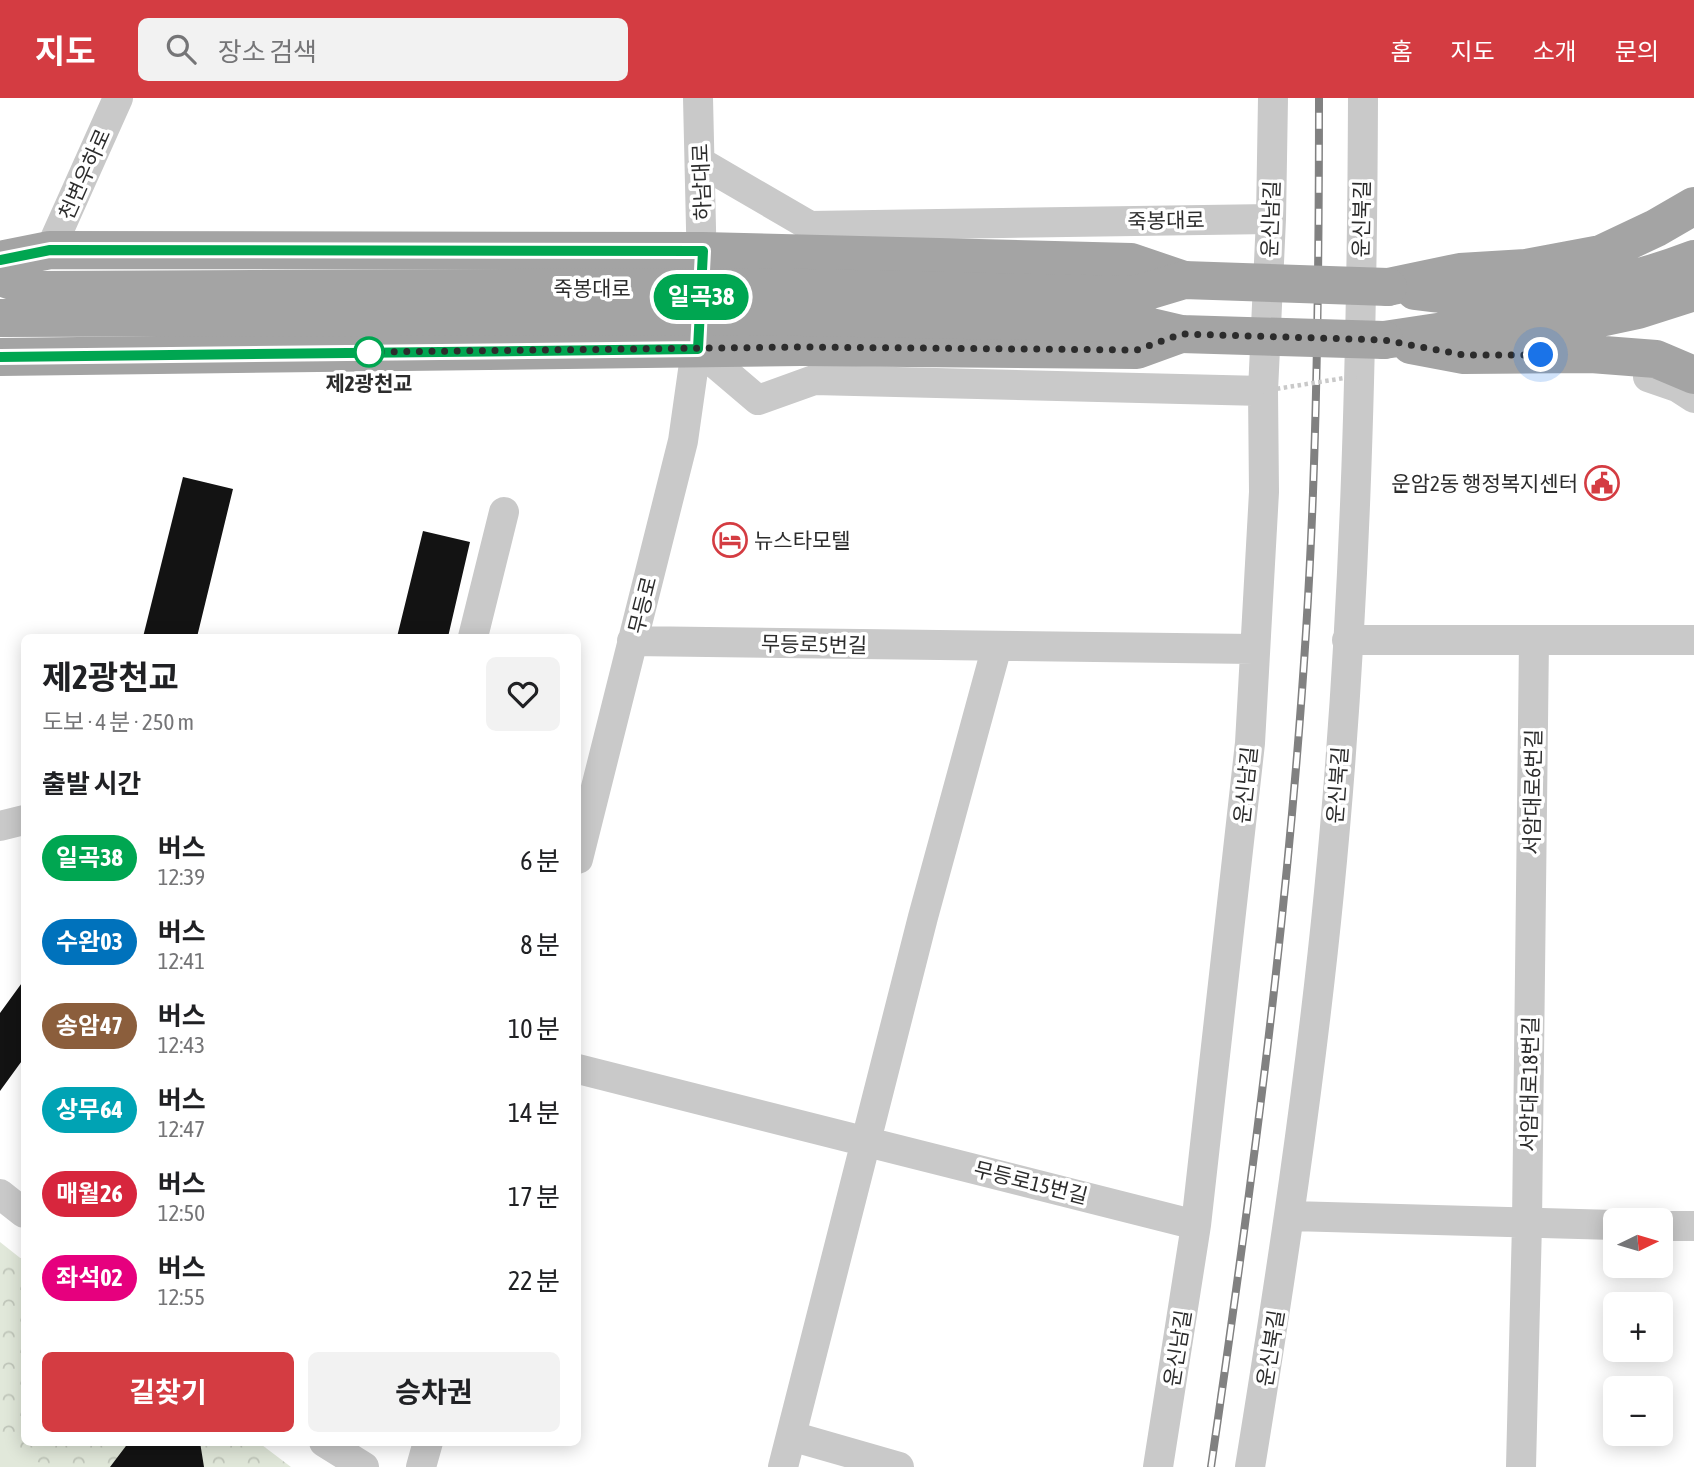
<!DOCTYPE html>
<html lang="ko">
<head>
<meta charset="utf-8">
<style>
  :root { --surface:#fff; --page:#f2f2f2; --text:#202124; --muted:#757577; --accent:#d43c42 }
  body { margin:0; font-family:"Asap Condensed","Noto Sans KR",sans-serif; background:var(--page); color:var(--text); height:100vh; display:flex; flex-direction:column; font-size:26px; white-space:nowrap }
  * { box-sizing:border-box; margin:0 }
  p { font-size:23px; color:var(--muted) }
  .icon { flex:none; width:38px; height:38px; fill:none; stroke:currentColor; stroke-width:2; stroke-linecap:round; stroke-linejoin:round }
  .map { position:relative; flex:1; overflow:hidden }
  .panel { position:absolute; left:21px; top:536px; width:560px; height:812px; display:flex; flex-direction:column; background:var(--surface); border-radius:10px; box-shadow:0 4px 18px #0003 }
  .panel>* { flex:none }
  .badge { padding:0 14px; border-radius:23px; font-size:24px; line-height:46px }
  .needle { width:46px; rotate:85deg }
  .tools { position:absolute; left:1603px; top:1110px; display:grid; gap:14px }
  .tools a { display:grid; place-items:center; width:70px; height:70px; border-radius:10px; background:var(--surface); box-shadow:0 4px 18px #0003; font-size:35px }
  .you { position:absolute; width:35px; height:35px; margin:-18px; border:5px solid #fff; border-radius:50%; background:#1a73e8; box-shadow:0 0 0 10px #1a73e833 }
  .map>.badge { position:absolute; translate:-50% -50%; box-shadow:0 0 0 4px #fff }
  h2 { padding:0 21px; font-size:26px; line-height:63px }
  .round { display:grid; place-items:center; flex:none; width:74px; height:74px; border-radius:10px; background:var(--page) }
  .overview { display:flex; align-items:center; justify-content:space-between; height:119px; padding:0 21px }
  h1 { font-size:33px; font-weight:700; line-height:52px }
  .cta { display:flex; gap:14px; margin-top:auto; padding:14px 21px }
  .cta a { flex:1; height:80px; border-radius:10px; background:var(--accent); color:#fff; font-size:28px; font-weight:700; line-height:80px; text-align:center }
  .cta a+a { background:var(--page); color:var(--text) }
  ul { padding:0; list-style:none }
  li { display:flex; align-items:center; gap:21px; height:84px; padding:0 21px }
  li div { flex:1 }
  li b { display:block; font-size:26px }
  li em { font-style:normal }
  li .badge { min-width:77px; font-weight:700; text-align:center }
  header { display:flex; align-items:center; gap:42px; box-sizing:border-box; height:98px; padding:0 35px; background:var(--accent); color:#fff }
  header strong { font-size:33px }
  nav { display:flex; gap:38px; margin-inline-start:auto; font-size:24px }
  .search { width:490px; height:63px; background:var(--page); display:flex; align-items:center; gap:18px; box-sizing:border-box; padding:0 24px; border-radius:10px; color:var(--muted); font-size:26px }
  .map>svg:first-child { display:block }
  .forest { fill:url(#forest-crowns) }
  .pitch { fill:#e1e8da }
  .building { fill:#131313 }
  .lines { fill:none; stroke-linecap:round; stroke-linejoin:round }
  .minor { stroke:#c9c9c9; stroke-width:30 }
  .major { stroke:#a4a4a4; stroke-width:38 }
  .rail-casing { stroke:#818181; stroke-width:8 }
  .rail { stroke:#fff; stroke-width:5; stroke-dasharray:16; stroke-linecap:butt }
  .path-bridge { stroke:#c9c9c9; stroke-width:4.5; stroke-dasharray:3.5 3.5; stroke-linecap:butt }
  .major-bridge { stroke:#a4a4a4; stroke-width:38 }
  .line-casing { stroke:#fff; stroke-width:16 }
  .line { stroke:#00a651; stroke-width:10 }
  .walk { stroke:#2c2c2c; stroke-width:7; stroke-dasharray:0 12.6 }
  .stop-dot { fill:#fff; stroke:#00a651; stroke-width:3.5 }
  .labels { text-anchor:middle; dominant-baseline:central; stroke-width:7; stroke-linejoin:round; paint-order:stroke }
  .street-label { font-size:21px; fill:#2c2c2c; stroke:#fff }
  .stop-label { font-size:21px; font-weight:bold; fill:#2c2c2c; stroke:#fff }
  .poi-label { font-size:21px; fill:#2c2c2c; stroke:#fff; text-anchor:end }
</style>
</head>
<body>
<header>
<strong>지도</strong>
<div class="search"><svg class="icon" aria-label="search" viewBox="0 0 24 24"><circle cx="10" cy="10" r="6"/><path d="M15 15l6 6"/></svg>장소 검색</div>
<nav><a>홈</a><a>지도</a><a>소개</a><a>문의</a></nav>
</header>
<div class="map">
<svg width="1694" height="1369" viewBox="0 0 1694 1369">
  <defs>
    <pattern id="forest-crowns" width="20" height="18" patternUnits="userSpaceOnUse" patternTransform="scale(1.75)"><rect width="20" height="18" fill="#e1e8da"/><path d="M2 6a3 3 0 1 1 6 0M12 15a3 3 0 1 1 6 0" fill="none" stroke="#c1c7bb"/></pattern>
  </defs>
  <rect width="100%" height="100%" fill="#fff"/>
  <!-- forest -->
  <path class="forest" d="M0,1144L24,1163V1344H258L291,1369H0Z"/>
  <!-- pitch -->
  <path class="pitch" d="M0,1349L16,1361L71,1369H0Z"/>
  <!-- building -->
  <path class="building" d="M183,379L233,391L197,539H143Z
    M423,433L470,444L448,539H397Z
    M24,882V960L0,993V915Z
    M129,1344H200L204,1369H110Z"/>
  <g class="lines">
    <!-- minor -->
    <path class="minor" d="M698,0L702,173
      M700,64L810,128L1271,121
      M50,152L118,0
      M698,251L758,302L814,282L1263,293
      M1648,279L1677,289L1694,300
      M473,539L504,414
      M1347,542H1694
      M632,543L1254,551
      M0,728L24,722
      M578,761L683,343L699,230
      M578,971L1196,1127
      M0,1096L24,1115
      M1291,1118L1615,1127
      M1661,1128H1694
      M791,1338L899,1369
      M324,1344L364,1369
      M421,1369L428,1344
      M783,1369L923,819L997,548
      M1158,1369L1196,1127L1250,645L1264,394L1263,293L1271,121L1273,0
      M1250,1369C1281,1178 1310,987 1329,794C1355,531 1362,264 1363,0
      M1521,1369L1527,1125L1534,542"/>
    <!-- major -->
    <path class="major" d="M0,162L50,152L703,153L1131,164L1184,182
      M1388,189L1460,174L1526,170L1601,156L1656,130L1694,108
      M1415,193C1515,207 1600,197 1694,161
      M1384,242L1464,230L1563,228L1638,212L1694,194
      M1411,247L1464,257L1591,256L1656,261L1694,277
      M0,259L801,249L1137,252L1181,236"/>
    <!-- rail casing -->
    <g class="rail-casing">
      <path id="rail" d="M1211,1369C1258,1046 1301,720 1313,394C1318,263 1319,131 1319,0"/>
    </g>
    <!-- rail -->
    <use href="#rail" class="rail"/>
    <!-- path-bridge -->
    <path class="path-bridge" d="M1263,293L1357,278"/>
    <!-- major-bridge -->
    <path class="major-bridge" d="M0,179L39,192L757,189L1134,197L1184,182L1388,189
      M0,220L746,218L1134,225L1181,236L1384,242"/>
  </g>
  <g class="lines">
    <!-- line casing -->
    <g class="line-casing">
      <path id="line" d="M0,162L50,152L703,153L698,251L0,259"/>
    </g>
    <!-- line -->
    <use href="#line" class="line"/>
    <!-- walk -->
    <path class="walk" d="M369,254L801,249L1137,252L1181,236L1384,242L1464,257H1541"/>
  </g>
  <!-- icons -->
  <defs>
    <g id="civic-ring" transform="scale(1.75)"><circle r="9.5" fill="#fff" stroke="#d43c42" stroke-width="1.5"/><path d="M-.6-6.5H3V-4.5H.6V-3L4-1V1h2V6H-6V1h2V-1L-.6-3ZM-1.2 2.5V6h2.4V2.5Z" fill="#d43c42"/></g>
    <g id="hotel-ring" transform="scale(1.75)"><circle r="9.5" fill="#fff" stroke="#d43c42" stroke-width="1.5"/><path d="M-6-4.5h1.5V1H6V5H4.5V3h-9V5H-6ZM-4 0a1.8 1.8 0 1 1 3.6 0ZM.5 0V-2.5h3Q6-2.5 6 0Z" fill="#d43c42"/></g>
  </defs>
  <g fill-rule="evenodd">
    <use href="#civic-ring" x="1602" y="385"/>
    <use href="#hotel-ring" x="730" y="442"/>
  </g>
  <!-- markers -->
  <circle class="stop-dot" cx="369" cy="254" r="14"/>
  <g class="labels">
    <!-- street labels -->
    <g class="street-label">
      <text transform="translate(84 76) rotate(-66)">천변우하로</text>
      <text transform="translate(701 84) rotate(-92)">하남대로</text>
      <text transform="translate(1270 121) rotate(-88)">운신남길</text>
      <text transform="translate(1361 121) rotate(-89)">운신북길</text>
      <text transform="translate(1166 122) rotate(-1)">죽봉대로</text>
      <text x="592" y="190">죽봉대로</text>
      <text transform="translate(642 507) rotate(-76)">무등로</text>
      <text transform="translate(814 546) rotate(1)">무등로5번길</text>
      <text transform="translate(1245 687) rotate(-84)">운신남길</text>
      <text transform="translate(1337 687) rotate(-86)">운신북길</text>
      <text transform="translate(1532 694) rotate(-89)">서암대로6번길</text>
      <text transform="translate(1529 986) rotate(-89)">서암대로18번길</text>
      <text transform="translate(1031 1084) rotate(14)">무등로15번길</text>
      <text transform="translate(1177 1250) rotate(-81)">운신남길</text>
      <text transform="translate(1270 1250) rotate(-81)">운신북길</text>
    </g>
    <!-- stop labels -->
    <g class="stop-label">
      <text x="369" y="285">제2광천교</text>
    </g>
    <!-- poi labels -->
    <g class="poi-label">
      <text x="1578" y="385">운암2동 행정복지센터</text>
      <text x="754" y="442" text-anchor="start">뉴스타모텔</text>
    </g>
  </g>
</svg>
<div class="tools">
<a><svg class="needle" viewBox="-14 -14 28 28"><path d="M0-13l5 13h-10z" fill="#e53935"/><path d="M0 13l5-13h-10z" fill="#757577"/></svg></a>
<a>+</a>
<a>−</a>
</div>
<div class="you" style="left:1541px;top:257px"></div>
<b class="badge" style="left:701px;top:199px;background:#00a651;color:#fff">일곡38</b>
<section class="panel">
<div class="overview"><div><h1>제2광천교</h1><p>도보 · 4 분 · 250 m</p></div><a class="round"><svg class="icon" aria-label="heart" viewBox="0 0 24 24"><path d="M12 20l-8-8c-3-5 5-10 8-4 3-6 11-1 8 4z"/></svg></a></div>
<h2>출발 시간</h2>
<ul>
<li><span class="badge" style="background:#00a651;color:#fff">일곡38</span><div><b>버스</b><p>12:39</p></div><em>6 분</em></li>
<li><span class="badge" style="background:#0072bc;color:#fff">수완03</span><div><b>버스</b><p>12:41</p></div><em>8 분</em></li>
<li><span class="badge" style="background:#8b5e3c;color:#fff">송암47</span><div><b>버스</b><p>12:43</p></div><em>10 분</em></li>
<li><span class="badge" style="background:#00a3b4;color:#fff">상무64</span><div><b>버스</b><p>12:47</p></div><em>14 분</em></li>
<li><span class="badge" style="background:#d7263d;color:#fff">매월26</span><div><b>버스</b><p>12:50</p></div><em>17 분</em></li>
<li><span class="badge" style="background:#e6007e;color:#fff">좌석02</span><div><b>버스</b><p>12:55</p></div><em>22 분</em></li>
</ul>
<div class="cta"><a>길찾기</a><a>승차권</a></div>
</section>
</div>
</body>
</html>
